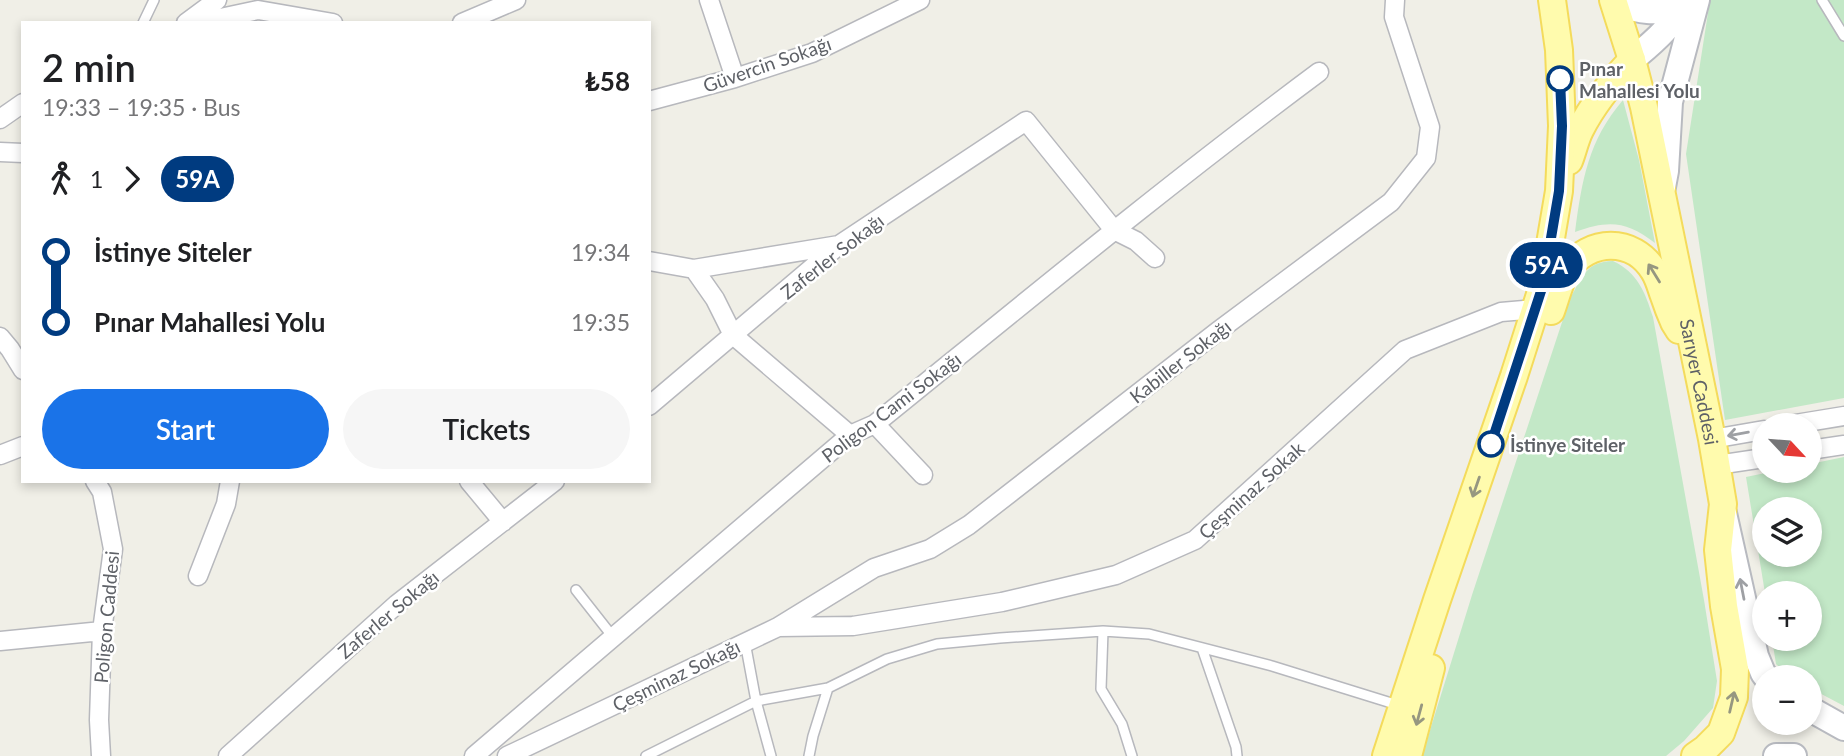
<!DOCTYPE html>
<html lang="en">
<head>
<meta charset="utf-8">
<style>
  :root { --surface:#fff; --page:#f6f6f6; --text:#202124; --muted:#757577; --accent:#1a73e8 }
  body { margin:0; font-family:Lato,sans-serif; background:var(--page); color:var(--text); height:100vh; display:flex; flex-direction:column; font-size:26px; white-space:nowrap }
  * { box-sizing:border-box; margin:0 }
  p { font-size:23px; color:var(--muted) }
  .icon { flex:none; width:38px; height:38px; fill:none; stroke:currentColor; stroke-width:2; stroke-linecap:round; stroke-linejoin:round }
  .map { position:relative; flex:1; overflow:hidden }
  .panel { position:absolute; left:21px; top:21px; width:630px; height:462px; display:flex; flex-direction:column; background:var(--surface); border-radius:0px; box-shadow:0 4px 10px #0003 }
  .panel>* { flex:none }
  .badge { padding:0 14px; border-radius:23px; font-size:24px; line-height:46px }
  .needle { width:46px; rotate:116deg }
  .fabs { position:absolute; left:1752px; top:413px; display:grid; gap:14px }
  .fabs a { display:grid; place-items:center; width:70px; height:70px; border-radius:50%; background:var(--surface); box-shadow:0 4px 10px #0003; font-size:35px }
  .map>.badge { position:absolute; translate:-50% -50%; box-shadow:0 0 0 4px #fff }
  .legs { display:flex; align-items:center; gap:10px; height:77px; padding:0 21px; font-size:23px }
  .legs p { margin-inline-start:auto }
  .head { display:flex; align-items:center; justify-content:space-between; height:119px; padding:0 21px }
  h1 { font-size:38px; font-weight:600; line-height:52px }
  .action { display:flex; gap:14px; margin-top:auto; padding:14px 21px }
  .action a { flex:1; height:80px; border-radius:42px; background:var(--accent); color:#fff; font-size:28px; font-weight:600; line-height:80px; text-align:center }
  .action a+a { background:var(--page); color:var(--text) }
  ul { padding:0 21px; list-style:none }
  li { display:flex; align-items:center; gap:24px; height:70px; font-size:26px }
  li i { display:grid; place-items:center; width:10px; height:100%; margin:0 9px; background:currentColor }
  li i::after { content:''; width:18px; height:18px; margin:-9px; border:5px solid; border-radius:50%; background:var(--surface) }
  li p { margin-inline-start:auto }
  li:first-child i { background:linear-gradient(#0000 50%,currentColor 0) }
  li:last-child i { background:linear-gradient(currentColor 50%,#0000 0) }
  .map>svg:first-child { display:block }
  .green { fill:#c3e8c7; fill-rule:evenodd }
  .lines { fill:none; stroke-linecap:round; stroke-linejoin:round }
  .service-casing { stroke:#b7b8bd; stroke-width:12 }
  .minor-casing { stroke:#b7b8bd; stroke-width:21 }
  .secondary-casing { stroke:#b8bac0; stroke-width:28 }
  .primary-casing { stroke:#f4db5c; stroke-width:30 }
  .service { stroke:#fff; stroke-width:9 }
  .minor { stroke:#fff; stroke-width:18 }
  .secondary { stroke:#fff; stroke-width:24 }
  .primary { stroke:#fffbad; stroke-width:26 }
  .oneway { stroke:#969780 }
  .oneway2 { stroke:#9ea0a4 }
  .line-1-casing { stroke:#fff; stroke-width:16 }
  .line-1 { stroke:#003b80; stroke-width:10 }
  .stop-1-dot { fill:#fff; stroke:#003b80; stroke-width:3.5 }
  .labels { text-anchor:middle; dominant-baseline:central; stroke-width:5; stroke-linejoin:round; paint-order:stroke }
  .street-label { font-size:19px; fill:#5e6167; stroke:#fff }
  .stop-label { font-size:19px; font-weight:bold; fill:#5e6167; stroke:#fff; text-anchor:start }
</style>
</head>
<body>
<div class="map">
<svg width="1844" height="756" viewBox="0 0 1844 756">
  <rect width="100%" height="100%" fill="#f0efe7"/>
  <!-- green -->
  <path class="green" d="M1710,0H1844V398L1725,420L1686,154Z
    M1623,100L1639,160L1655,243C1626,221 1609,220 1575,232C1582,180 1588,141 1623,100Z
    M1613,261C1638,273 1645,292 1653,317L1704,600L1717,681L1713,708L1684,741L1666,756H1422L1472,595L1570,298C1583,277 1585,262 1613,261Z
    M1844,457V706L1810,688V677H1790L1776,664L1772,639H1810V593H1765L1746,477L1775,471H1810V464ZM1810,509V555H1764V509Z"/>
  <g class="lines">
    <!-- service casing -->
    <g class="service-casing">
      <path id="service" d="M1822,0L1844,36
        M143,23L154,0
        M576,590L613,637
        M1103,631L1101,689L1122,724L1132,756
        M745,642L756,701L771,756
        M1202,648L1236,747L1237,756
        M646,756L756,701L828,688
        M809,756L813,736L828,688L887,659L937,644L1000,638L1103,631L1149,634L1272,666L1401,706"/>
    </g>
    <!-- minor casing -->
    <g class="minor-casing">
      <path id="minor" d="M709,0L735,78
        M186,23L217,0
        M197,23L258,10L333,23
        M462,23L516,0
        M649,101L735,78L812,53L920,0
        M0,119L23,103
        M0,152L23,153
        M649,261L694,269L839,245
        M694,269L715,299L733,335L850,435
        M0,337L10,349L23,370
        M649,406L839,245L1026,121L1114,230L1136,241L1155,258
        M875,424L923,475
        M1789,425L1844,416
        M1712,439L1764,430
        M1810,450L1844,445
        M0,455L23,446
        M1717,465L1764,458
        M95,481L102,492L113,549L102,631L99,720L101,756
        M469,481L503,522
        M198,576L226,504L230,481
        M778,627L874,568L930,549L969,525L1218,331L1391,202L1426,158L1430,127L1394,17L1395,0
        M0,641L102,631
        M228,756L397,604L555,481
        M474,756L850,435L875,424C1022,305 1167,185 1319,72
        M507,756L778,627L853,626L1002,602L1116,575L1195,540L1405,350L1501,312L1536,309"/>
    </g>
    <!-- secondary casing -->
    <g class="secondary-casing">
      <path id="secondary" d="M1614,3C1642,12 1653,14 1681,7
        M1632,60C1652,43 1674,26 1684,0
        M1663,187L1666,171L1670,102L1697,0
        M1724,513L1756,656L1763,673L1766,677
        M1810,709L1844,728
        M1776,756H1794"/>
    </g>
    <!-- primary casing -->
    <g class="primary-casing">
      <g id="primary">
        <path id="s1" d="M1613,0L1632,60L1644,107L1712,439L1723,504L1718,550L1724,606L1735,669L1734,697L1721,733L1705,749L1695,756"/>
        <path d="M1569,161C1573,151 1575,140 1580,130C1593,104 1612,81 1632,60"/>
        <path d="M1551,311C1556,298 1559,282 1567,270C1589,238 1633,237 1654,271C1659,279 1661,288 1664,296C1667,305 1670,313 1674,322L1679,330"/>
        <path d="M1386,756L1437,600L1514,376L1543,285L1559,191L1562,126L1559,50L1552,0"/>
        <path d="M1408,756L1431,668"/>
      </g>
    </g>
    <!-- service -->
    <use href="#service" class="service"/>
    <!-- minor -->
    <use href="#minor" class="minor"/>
    <!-- secondary -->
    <use href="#secondary" class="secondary"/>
    <!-- primary -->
    <use href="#primary" class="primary"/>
  </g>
  <!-- one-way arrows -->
  <defs><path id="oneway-shaft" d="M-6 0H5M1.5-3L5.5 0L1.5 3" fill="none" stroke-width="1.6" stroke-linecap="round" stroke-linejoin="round" transform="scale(1.75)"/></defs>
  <g class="oneway">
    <use href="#oneway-shaft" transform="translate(1654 273) rotate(-122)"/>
    <use href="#oneway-shaft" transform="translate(1476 487) rotate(109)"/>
    <use href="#oneway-shaft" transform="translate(1732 702) rotate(-77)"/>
    <use href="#oneway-shaft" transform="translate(1419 715) rotate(105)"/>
  </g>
  <g class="oneway2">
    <use href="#oneway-shaft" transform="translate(1738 434) rotate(170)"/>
    <use href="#oneway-shaft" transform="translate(1742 589) rotate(-101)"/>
  </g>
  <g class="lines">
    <!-- line-1 casing -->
    <g class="line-1-casing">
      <path id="line-1" d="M1491,444L1543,285L1559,191L1562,126L1560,79"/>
    </g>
    <!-- line-1 -->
    <use href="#line-1" class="line-1"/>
  </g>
  <!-- markers -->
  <g class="stop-1-dot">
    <circle cx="1560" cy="79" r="12"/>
    <circle cx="1491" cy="444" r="12"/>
  </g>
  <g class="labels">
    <!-- street labels -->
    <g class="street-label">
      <text transform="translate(767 64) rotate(-19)">Güvercin Sokağı</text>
      <text transform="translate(832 256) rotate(-38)">Zaferler Sokağı</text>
      <text transform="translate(1180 361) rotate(-38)">Kabiller Sokağı</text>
      <text stroke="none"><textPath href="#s1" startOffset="392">Sarıyer Caddesi</textPath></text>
      <text transform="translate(891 407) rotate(-37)">Poligon Cami Sokağı</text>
      <text transform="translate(1251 490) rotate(-42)">Çeşminaz Sokak</text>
      <text transform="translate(388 614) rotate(-40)">Zaferler Sokağı</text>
      <text transform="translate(106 617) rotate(-85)">Poligon Caddesi</text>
      <text transform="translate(676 675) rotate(-26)">Çeşminaz Sokağı</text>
    </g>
    <!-- stop labels -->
    <g class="stop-label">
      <text x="1579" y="68">Pınar<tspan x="1579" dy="22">Mahallesi Yolu</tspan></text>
      <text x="1510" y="444">İstinye Siteler</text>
    </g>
  </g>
</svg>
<div class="fabs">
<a><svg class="needle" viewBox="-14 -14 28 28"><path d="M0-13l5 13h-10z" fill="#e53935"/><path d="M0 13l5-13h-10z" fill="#757577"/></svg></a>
<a><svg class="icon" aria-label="layers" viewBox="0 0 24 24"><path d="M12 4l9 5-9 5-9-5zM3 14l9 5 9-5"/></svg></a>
<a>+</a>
<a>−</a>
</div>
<b class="badge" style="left:1546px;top:265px;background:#003b80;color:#fff">59A</b>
<section class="panel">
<div class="head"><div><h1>2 min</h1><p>19:33 – 19:35 · Bus</p></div><b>₺58</b></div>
<div class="legs"><svg class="icon" aria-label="walk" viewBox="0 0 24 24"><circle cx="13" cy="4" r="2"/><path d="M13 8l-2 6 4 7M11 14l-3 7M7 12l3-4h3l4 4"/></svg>1<svg class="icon" aria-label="forward" viewBox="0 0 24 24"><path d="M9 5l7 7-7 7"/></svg><b class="badge" style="background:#003b80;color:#fff">59A</b></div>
<ul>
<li><i style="color:#003b80"></i><b>İstinye Siteler</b><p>19:34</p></li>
<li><i style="color:#003b80"></i><b>Pınar Mahallesi Yolu</b><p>19:35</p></li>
</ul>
<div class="action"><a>Start</a><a>Tickets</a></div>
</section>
</div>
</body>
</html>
